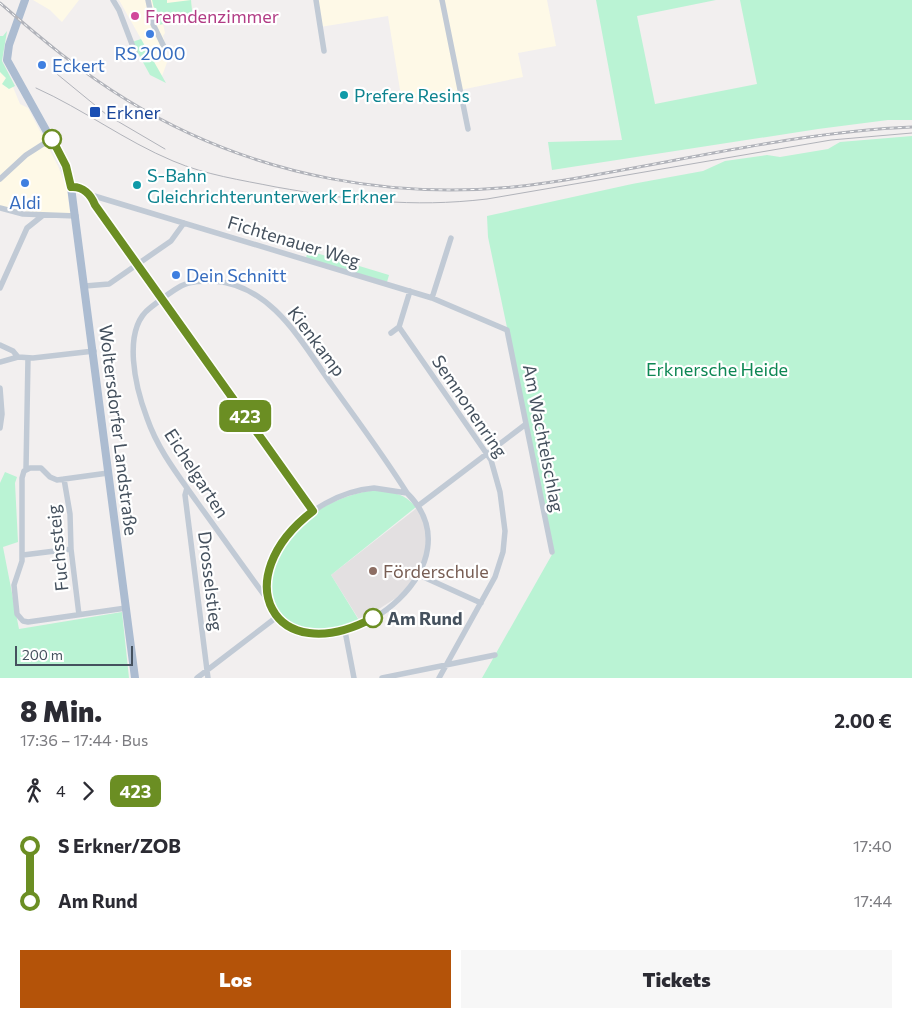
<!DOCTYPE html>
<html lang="de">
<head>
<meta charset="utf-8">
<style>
  :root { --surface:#fff; --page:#f7f7f7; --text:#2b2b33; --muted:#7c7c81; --accent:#b45309 }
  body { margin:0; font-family:Commissioner,sans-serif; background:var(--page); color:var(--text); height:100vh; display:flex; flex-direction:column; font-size:19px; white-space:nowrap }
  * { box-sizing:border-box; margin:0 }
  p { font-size:16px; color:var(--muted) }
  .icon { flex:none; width:28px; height:28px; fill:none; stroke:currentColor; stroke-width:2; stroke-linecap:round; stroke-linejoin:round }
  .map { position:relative; height:678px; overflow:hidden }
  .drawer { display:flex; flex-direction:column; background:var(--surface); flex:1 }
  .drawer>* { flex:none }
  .badge { padding:0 10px; border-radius:8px; font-size:18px; line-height:32px }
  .scale { position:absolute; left:15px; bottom:12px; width:118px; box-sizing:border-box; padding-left:5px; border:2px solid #45515e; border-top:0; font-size:14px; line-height:18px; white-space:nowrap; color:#45515e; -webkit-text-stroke:4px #fff; paint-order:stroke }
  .map>.badge { position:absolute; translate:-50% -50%; box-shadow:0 0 0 2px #fff }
  .legs { display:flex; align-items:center; gap:8px; height:55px; padding:0 20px; font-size:16px }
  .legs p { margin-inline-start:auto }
  .head { display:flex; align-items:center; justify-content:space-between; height:85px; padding:0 20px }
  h1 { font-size:28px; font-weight:800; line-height:38px }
  .cta { display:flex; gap:10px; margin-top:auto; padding:10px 20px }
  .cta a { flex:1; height:58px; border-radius:0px; background:var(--accent); color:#fff; font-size:20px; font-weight:800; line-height:58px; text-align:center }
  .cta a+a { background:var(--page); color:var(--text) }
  ul { padding:0 20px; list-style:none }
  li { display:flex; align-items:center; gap:18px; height:55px; font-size:19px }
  li i { display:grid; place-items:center; width:8px; height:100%; margin:0 6px; background:currentColor }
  li i::after { content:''; width:12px; height:12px; margin:-6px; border:4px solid; border-radius:50%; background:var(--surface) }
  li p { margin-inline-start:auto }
  li:first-child i { background:linear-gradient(#0000 50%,currentColor 0) }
  li:last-child i { background:linear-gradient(currentColor 50%,#0000 0) }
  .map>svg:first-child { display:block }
  .commercial { fill:#fef9e7 }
  .education { fill:#e3e0e1 }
  .green { fill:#baf3d4 }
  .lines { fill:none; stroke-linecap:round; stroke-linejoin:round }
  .minor { stroke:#c1cad5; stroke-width:5.5 }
  .major { stroke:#acbcd1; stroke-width:8 }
  .tram { stroke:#b1b3ba; stroke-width:1 }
  .rail-casing { stroke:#b1b3ba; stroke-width:3 }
  .rail { stroke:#fff; stroke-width:1; stroke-dasharray:4; stroke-linecap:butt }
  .line-1-casing { stroke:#fff; stroke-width:11 }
  .line-1 { stroke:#6b8e23; stroke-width:8 }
  .hotel-dot { fill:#d1479c; stroke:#fff; stroke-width:2 }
  .shop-dot { fill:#3f7fe0; stroke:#fff; stroke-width:2 }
  .culture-dot { fill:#0f9aa8; stroke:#fff; stroke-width:2 }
  .transit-dot { fill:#1a4fb4; stroke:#fff; stroke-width:2 }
  .stop-1-dot { fill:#fff; stroke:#6b8e23; stroke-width:2.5 }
  .education-dot { fill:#8d6e63; stroke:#fff; stroke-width:2 }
  .labels { text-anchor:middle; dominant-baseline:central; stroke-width:4.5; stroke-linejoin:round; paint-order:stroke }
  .hotel-label { font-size:18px; fill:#b23c85; stroke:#fff; text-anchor:start }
  .shop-label { font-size:18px; fill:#366cbe; stroke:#fff }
  .culture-label { font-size:18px; fill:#0d838f; stroke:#fff; text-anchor:start }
  .transit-label { font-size:18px; fill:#164399; stroke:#fff; text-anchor:start }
  .street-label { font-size:18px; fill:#45515e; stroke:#fff }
  .park-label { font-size:18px; fill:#0e8754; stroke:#fff }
  .education-label { font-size:18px; fill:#785e54; stroke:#fff; text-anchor:start }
  .stop-label { font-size:18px; font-weight:bold; fill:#45515e; stroke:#fff; text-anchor:start }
</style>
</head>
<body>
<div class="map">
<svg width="912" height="678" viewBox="0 0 912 678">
  <rect width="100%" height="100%" fill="#f2efef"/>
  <!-- commercial -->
  <path class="commercial" d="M33,0H79L62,22L50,10Z
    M119,0H191L193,19L163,24L165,33L163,36L169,57L162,76Z
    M316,0H547L556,46L518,53L523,77L402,102L388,16L320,27Z
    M0,66L13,87L20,104L28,108L58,166L67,189L70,213L66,215L0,209Z"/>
  <!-- education -->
  <path class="education" d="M417,508L426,524L428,540L420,569L408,586L396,598L360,621L331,575Z"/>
  <!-- green -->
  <path class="green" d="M152,0H167V3L191,0L193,19L158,25Z
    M596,0H716L637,16L655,104L757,84L740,0H912V120H888L818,129L552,170L548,142L622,140Z
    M7,31L2,61L15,86L9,89L2,84L6,78L0,72V36H3Z
    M141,39L166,83L150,75L132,42Z
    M912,136V678H482L554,551L488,237L487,216L632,184L703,171L725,161L767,155L780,157L828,149L840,142Z
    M313,252L389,275L387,282L306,258L307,254Z
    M5,472L17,477L15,483L18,542L3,547L19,629L122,612L129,678H0V483Z
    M377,490C396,493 403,493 416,507L331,575L360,622C318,640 256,628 271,570C282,524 334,494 377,490Z"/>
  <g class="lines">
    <!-- minor -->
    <path class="minor" d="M113,0L119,10L135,52
      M148,0L153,24L165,49
      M316,0L324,51
      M442,0L468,129
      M0,179L26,155L51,139
      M71,187H79L91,195L432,298L507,330L552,552
      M91,195L95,205L313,511
      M0,208L23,214L76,216
      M85,286L109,284L171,241L184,223
      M0,288L27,228L42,216
      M410,291L399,327L491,460L500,492L505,531L503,552L495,577L439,678
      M432,298L451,238
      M391,333L399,327
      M0,345L13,351L18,357
      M0,362L18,357L33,358L94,351
      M0,388L2,414L0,428
      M26,469L28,358
      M108,473L57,480L50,477L41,468H30L24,471L22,478V561L14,585L17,614L23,621L28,622L126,608
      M64,479L70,514L71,549L79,615
      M187,488L185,495L208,678
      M374,488L407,493C478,563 353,661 292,627C282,622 277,614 271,606C257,584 272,553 286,536C308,510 340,491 374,488Z
      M418,506L526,424
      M23,555L71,549
      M419,575L481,603
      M268,600C244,568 221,535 197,502C178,475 158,450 147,418C136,389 121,330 150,308C160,300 170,292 181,286C191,281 203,281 214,281C272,285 302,343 332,385C357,420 384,456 407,493
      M345,631L354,678
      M197,678L278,616
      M382,678L495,655"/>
    <!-- major -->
    <path class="major" d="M25,0L9,45L7,60L62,159L71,187L135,678"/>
    <!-- tram -->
    <path class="tram" d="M57,74L107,115L165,149
      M36,88C83,109 125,141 173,161C206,175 241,180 276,187C350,200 411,208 487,199L831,140L912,133"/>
    <!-- rail casing -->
    <g class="rail-casing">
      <path id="rail" d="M0,3C40,38 81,72 127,100C254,178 405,205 552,182C670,164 793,132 912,127"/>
    </g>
    <!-- rail -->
    <use href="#rail" class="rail"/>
  </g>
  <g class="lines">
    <!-- line-1 casing -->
    <g class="line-1-casing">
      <path id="line-1" d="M52,139L66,166L71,187C83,186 91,195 95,205L313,511C225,578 273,671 373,618"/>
    </g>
    <!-- line-1 -->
    <use href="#line-1" class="line-1"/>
  </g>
  <!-- markers -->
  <circle class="hotel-dot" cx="135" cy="16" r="5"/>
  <g class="shop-dot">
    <circle cx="150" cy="34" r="5"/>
    <circle cx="42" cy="65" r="5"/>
    <circle cx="25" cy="183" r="5"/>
    <circle cx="176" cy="275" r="5"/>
  </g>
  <g class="culture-dot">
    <circle cx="344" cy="95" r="5"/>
    <circle cx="137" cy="185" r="5"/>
  </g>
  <rect class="transit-dot" x="89" y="106" width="12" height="12" rx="2.5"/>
  <g class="stop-1-dot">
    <circle cx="52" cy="139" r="9"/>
    <circle cx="373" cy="618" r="9"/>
  </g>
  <circle class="education-dot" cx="373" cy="571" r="5"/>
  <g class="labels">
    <!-- hotel labels -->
    <g class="hotel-label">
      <text x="145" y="16">Fremdenzimmer</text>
    </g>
    <!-- shop labels -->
    <g class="shop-label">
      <text x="150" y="53">RS 2000</text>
      <text x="52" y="65" text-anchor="start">Eckert</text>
      <text x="25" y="202">Aldi</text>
      <text x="186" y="275" text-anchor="start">Dein Schnitt</text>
    </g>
    <!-- culture labels -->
    <g class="culture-label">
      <text x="354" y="95">Prefere Resins</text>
      <text x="147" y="175">S-Bahn<tspan x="147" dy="21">Gleichrichterunterwerk Erkner</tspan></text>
    </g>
    <!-- transit labels -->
    <g class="transit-label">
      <text x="106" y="112">Erkner</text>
    </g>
    <!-- street labels -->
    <g class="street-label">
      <text transform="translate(294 241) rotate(17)">Fichtenauer Weg</text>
      <text transform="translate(317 341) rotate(53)">Kienkamp</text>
      <text transform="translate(470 406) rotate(56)">Semnonenring</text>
      <text transform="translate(119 430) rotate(83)">Woltersdorfer Landstraße</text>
      <text transform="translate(544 438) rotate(79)">Am Wachtelschlag</text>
      <text transform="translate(197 473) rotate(57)">Eichelgarten</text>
      <text transform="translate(57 548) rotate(-96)">Fuchssteig</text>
      <text transform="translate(211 581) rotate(83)">Drosselstieg</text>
    </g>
    <!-- park labels -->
    <g class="park-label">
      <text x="717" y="369">Erknersche Heide</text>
    </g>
    <!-- education labels -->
    <g class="education-label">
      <text x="383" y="571">Förderschule</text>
    </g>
    <!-- stop labels -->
    <g class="stop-label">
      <text x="387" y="618">Am Rund</text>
    </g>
  </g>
</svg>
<div class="scale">200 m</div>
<b class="badge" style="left:245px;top:416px;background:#6b8e23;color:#fff">423</b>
</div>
<section class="drawer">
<div class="head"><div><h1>8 Min.</h1><p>17:36 – 17:44 · Bus</p></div><b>2.00 €</b></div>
<div class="legs"><svg class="icon" aria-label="walk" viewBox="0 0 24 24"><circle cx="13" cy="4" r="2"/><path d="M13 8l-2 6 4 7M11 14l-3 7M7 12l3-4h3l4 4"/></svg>4<svg class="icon" aria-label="forward" viewBox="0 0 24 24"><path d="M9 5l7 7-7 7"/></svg><b class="badge" style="background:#6b8e23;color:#fff">423</b></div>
<ul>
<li><i style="color:#6b8e23"></i><b>S Erkner/ZOB</b><p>17:40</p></li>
<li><i style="color:#6b8e23"></i><b>Am Rund</b><p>17:44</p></li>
</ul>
<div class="cta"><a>Los</a><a>Tickets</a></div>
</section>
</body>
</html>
